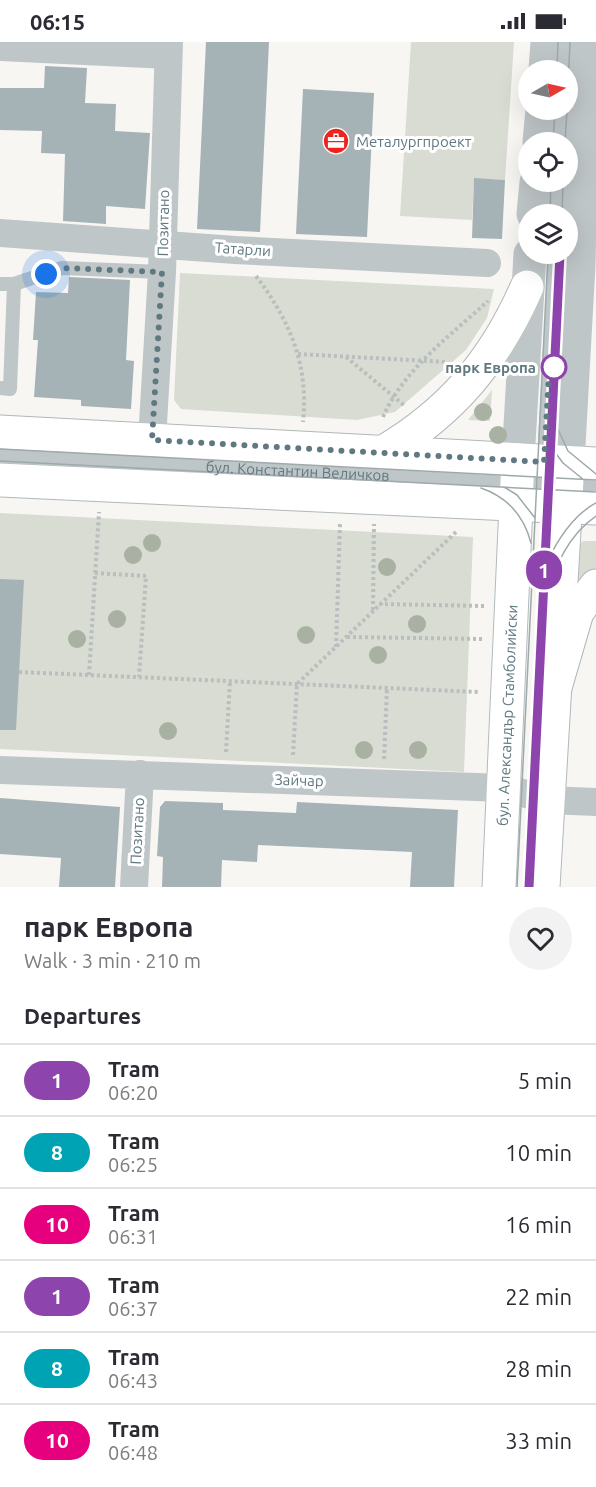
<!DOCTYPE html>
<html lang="en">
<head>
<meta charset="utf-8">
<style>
  :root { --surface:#fff; --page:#f2f2f3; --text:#2b2b33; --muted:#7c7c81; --line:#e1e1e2 }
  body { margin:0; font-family:Ubuntu,sans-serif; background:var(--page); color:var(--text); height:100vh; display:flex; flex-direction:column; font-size:22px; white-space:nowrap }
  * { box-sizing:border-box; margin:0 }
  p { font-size:20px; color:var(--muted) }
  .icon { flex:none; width:33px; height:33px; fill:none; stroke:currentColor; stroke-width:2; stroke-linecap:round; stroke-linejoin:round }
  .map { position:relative; height:845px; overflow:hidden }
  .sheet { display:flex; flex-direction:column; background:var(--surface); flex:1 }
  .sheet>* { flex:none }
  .badge { padding:0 12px; border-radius:20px; font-size:21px; line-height:39px }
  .needle { width:39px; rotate:81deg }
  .controls { position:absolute; left:518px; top:18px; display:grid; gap:12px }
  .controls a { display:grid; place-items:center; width:60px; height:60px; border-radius:50%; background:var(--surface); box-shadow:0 6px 24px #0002; font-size:30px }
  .you { position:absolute; width:30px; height:30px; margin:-15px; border:4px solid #fff; border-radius:50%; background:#1a73e8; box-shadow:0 0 0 9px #1a73e833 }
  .map>.badge { position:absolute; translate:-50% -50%; box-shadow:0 0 0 3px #fff }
  h2 { padding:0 24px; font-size:22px; line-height:54px }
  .round { display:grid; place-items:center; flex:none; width:63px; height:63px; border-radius:32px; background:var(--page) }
  .headline { display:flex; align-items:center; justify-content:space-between; height:102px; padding:0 24px }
  h1 { font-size:28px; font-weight:700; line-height:45px }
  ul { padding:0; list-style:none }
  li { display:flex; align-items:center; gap:18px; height:72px; padding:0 24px; border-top:2px solid var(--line) }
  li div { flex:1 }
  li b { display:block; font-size:22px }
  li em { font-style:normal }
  li .badge { min-width:66px; font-weight:700; text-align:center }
  .status { display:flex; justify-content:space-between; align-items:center; height:42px; padding:0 30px; background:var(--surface); direction:ltr }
  .status svg { height:16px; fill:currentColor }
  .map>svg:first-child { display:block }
  .green { fill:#d8dcd2 }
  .building { fill:#a6b3b6 }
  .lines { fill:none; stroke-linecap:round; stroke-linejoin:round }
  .secondary-casing { stroke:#b1babd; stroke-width:35 }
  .primary-casing { stroke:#b0b8ba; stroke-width:35 }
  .path { stroke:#b9bebf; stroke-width:4; stroke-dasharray:3 3; stroke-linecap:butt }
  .service { stroke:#bfc6c8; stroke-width:14 }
  .minor { stroke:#bfc6c8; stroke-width:28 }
  .tertiary { stroke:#bfc6c8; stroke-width:33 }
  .secondary { stroke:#fff; stroke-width:33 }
  .primary { stroke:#fff; stroke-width:33 }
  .tram { stroke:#9ea9ac; stroke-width:1.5 }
  .tree { fill:#a9b1a2 }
  .line-casing { stroke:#fff; stroke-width:14 }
  .line { stroke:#8e44ad; stroke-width:9 }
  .walk { stroke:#607980; stroke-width:6; stroke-dasharray:0 10.8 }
  .stop-dot { fill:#fff; stroke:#8e44ad; stroke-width:3 }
  .labels { text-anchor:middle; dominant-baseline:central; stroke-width:6; stroke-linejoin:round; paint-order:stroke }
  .poi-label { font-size:15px; fill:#607980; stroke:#fff; text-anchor:start }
  .street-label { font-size:15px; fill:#607980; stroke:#fff }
  .stop-label { font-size:15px; font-weight:bold; fill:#607980; stroke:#fff; text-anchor:end }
</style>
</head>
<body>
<div class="status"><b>06:15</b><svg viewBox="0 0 49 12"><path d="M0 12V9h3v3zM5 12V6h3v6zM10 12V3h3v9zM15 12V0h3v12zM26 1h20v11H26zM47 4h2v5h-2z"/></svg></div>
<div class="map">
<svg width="596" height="845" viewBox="0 0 596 845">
  <rect width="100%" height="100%" fill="#f7f6f3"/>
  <!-- green -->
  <path class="green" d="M411,0H514L505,138L474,137L472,178L400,174Z
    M180,231L494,247L487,276L466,308L395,370L357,378L181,367L174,358Z
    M492,348L490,379L468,378Z
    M0,471L473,495L464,730L0,707Z
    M583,499H596V528L576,551L574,508Z"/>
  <!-- building -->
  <path class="building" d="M206,0H269L260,190L197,187Z
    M45,24L87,26L85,61L116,62L115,89L150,91L145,167L106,164V182L63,179L65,112L41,111L42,89L0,88V46H44Z
    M303,47L374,51L367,195L296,192Z
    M474,136L505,138L502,197L472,196Z
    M69,235L130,238L126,318L134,319L131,367L81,364V358L34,355L38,298H33L36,250L68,251Z
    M0,537L24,538L16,688H0Z
    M0,756L120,765L115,845H59L61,816L0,812Z
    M165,759L223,761V768L296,771L297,760L458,768L454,845H410L412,810L258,803L257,820L222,818L221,845H162L163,815L157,814L160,765Z"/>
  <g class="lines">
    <!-- secondary casing -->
    <g class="secondary-casing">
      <g id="secondary">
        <path id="s2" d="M499,845L518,418"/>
        <path d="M543,845L568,421"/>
      </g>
    </g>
    <!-- primary casing -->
    <g class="primary-casing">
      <path id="primary" d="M0,390L596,422
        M382,411C452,370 495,318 527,245
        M0,438L596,466
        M554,649L577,570L596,544"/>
    </g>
    <!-- path -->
    <path class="path" d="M256,234C290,279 309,323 303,380
      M298,312L447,320
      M346,315L405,364
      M383,375C403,328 451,293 488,259
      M95,531L146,534L139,635
      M379,562L484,564
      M373,568L374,482
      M347,595L483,597
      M336,605L340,481
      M19,630L479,650
      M89,633L99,470
      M226,710L230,639
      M293,713L297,642L457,489
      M384,717L387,646"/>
    <!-- service -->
    <g class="service">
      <path d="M564,28L566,0"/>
      <path d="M561,100L562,68"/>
      <path d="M557,172L559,140"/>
      <path d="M0,242H14L10,347L0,346"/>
      <path d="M14,242L62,226L162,230"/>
      <path id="s1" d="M0,414L596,443"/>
      <path d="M544,420L555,212"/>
    </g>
    <!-- minor -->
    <path class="minor" d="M0,5L168,13
      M0,191L235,208L487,221
      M152,398L162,230L169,0
      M0,728L504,746L548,758L596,760
      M134,845L140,732"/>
    <!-- tertiary -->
    <path class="tertiary" d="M545,28L547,0
      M539,100L542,68
      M533,172L536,140
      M518,418L530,212
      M568,421L579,223L584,0"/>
    <!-- secondary -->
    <use href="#secondary" class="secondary"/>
    <!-- primary -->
    <use href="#primary" class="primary"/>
    <!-- tram -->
    <path class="tram" d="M557,28L558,0
      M567,65L570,0
      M553,100L555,68
      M565,100L567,68
      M550,172L551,140
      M562,172L563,140
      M555,381L568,409L596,432
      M549,402L563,421L584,438
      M0,407L596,438
      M0,419L596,450
      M504,445L517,453L535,476
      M481,446C507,455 524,474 531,501
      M547,520C558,497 573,473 596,461
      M546,555C557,522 567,494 596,474
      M517,845L548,212
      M529,845L560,212"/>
  </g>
  <!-- trees -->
  <g class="tree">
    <circle cx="483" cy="370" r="9"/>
    <circle cx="498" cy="393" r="9"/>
    <circle cx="152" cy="501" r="9"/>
    <circle cx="133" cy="513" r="9"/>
    <circle cx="387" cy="525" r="9"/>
    <circle cx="117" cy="577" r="9"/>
    <circle cx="417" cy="582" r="9"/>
    <circle cx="306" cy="593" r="9"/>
    <circle cx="77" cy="597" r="9"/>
    <circle cx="378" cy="613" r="9"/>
    <circle cx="168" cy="689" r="9"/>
    <circle cx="364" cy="708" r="9"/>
    <circle cx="418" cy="708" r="9"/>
  </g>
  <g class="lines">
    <!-- line casing -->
    <g class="line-casing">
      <path id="line" d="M529,845L560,212"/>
    </g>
    <!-- line -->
    <use href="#line" class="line"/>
    <!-- walk -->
    <path class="walk" d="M46,232L62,226L162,230L152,398L544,420L549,331L554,325"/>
  </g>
  <!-- icons -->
  <defs>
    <g id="office-disc" transform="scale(1.35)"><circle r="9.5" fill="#ed231d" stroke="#fff"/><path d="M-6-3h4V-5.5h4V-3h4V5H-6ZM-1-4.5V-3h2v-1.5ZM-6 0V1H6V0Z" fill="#fff"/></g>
  </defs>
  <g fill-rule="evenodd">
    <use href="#office-disc" x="336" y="99"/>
  </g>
  <!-- markers -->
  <circle class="stop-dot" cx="554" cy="325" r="12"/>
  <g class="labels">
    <!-- poi labels -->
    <g class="poi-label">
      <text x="356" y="99">Металургпроект</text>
    </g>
    <!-- street labels -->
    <g class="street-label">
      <text transform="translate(163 181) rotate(-89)">Позитано</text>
      <text transform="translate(243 207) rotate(4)">Татарли</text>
      <text stroke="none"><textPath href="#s1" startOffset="298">бул. Константин Величков</textPath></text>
      <text stroke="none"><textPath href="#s2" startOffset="172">бул. Александър Стамболийски</textPath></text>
      <text transform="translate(299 738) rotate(2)">Зайчар</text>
      <text transform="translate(137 789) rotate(-87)">Позитано</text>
    </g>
    <!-- stop labels -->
    <g class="stop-label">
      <text x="536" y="325">парк Европа</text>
    </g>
  </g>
</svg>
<div class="controls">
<a><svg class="needle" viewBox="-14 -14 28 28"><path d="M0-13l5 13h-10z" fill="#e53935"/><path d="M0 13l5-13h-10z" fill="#7c7c81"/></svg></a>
<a><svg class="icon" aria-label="locate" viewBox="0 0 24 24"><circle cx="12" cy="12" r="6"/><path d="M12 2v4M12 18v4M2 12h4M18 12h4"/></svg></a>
<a><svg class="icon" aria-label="layers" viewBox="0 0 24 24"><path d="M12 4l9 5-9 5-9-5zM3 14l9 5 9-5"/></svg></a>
</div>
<div class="you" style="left:46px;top:232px"></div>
<b class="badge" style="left:544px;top:528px;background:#8e44ad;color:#fff">1</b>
</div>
<section class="sheet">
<div class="headline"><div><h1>парк Европа</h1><p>Walk · 3 min · 210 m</p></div><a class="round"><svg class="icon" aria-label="heart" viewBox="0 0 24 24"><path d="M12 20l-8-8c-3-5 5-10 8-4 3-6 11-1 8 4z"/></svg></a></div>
<h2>Departures</h2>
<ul>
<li><span class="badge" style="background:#8e44ad;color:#fff">1</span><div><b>Tram</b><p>06:20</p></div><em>5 min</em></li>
<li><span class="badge" style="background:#00a3b4;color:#fff">8</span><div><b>Tram</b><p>06:25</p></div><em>10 min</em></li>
<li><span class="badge" style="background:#e6007e;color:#fff">10</span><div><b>Tram</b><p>06:31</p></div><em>16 min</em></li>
<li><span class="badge" style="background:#8e44ad;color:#fff">1</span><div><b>Tram</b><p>06:37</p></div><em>22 min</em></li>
<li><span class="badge" style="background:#00a3b4;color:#fff">8</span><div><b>Tram</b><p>06:43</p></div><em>28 min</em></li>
<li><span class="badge" style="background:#e6007e;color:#fff">10</span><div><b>Tram</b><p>06:48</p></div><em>33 min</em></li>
</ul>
</section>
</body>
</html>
